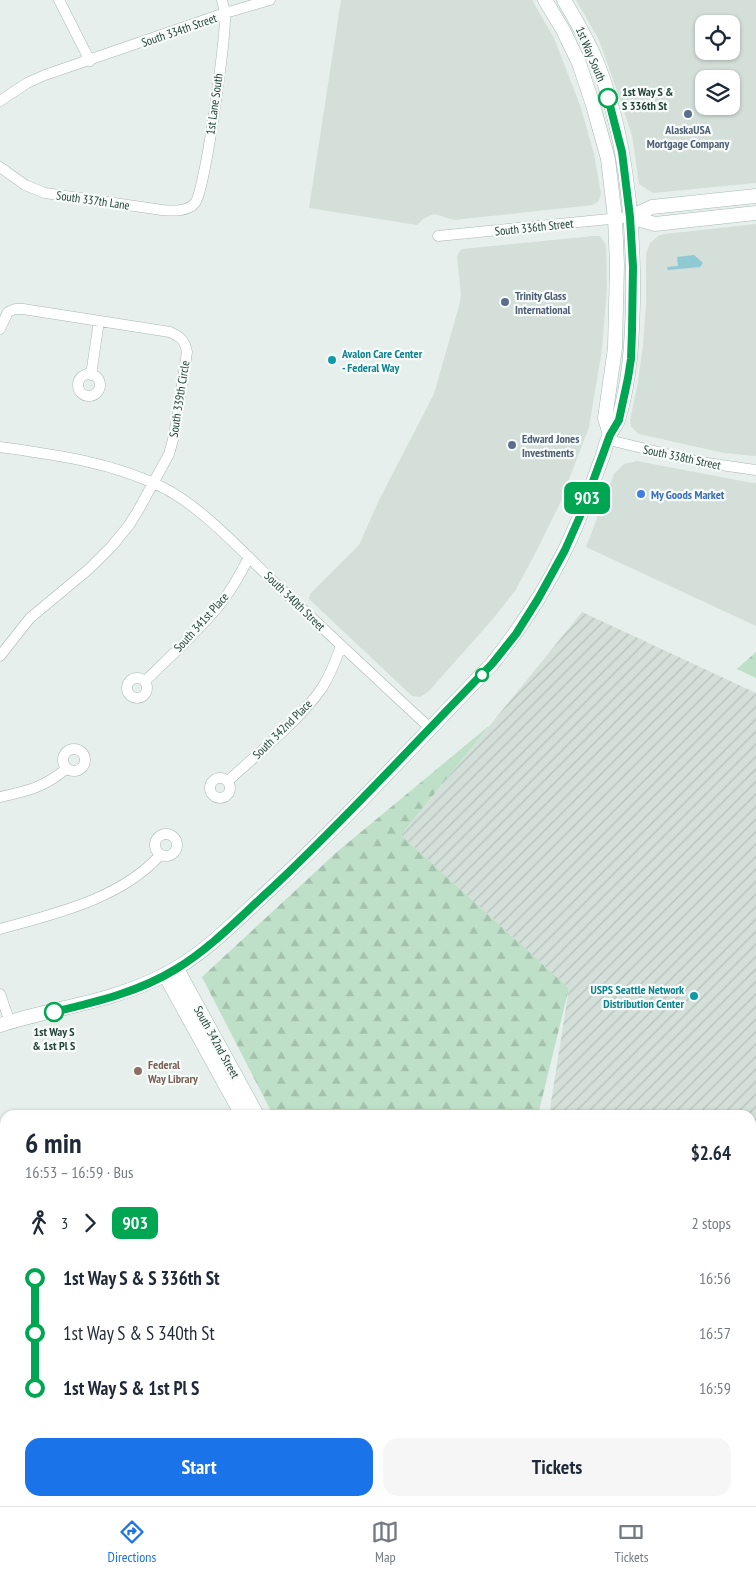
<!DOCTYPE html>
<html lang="en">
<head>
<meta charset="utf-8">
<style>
  :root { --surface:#fff; --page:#f6f6f7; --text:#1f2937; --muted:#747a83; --line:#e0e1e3; --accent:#1a73e8 }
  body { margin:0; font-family:"PT Sans Narrow",sans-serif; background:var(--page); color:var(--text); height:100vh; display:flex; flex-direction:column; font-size:19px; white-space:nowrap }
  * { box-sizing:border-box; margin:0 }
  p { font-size:16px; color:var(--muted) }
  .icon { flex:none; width:28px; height:28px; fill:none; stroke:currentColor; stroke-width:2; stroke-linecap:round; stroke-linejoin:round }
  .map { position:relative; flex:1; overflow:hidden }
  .details { position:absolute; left:0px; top:1110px; width:756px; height:396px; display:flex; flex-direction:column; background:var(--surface); border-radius:15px 15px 0 0; box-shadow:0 1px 4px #0004 }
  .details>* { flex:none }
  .badge { padding:0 10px; border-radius:8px; font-size:18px; line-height:32px }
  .controls { position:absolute; left:695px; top:15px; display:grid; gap:10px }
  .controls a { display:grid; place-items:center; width:45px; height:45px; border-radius:10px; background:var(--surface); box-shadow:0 1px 4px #0004; font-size:25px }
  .map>.badge { position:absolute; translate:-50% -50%; box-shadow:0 0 0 2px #fff }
  .legs { display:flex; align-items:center; gap:8px; height:55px; padding:0 25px; font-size:16px }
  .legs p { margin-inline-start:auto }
  .summary { display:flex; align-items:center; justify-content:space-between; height:85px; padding:0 25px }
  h1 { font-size:28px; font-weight:800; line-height:38px }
  .action { display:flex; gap:10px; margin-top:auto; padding:10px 25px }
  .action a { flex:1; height:58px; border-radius:15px; background:var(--accent); color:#fff; font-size:20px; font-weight:800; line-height:58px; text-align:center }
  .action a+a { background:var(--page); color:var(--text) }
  ul { padding:0 25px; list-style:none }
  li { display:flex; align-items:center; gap:18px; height:55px; font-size:19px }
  li i { display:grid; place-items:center; width:8px; height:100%; margin:0 6px; background:currentColor }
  li i::after { content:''; width:12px; height:12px; margin:-6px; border:4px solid; border-radius:50%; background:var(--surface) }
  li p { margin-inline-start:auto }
  li:first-child i { background:linear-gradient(#0000 50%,currentColor 0) }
  li:last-child i { background:linear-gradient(currentColor 50%,#0000 0) }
  .tabs { display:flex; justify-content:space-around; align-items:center; height:70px; border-top:1px solid var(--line); background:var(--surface); font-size:14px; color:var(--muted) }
  .tabs a { display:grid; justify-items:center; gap:2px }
  .tabs .current { color:var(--accent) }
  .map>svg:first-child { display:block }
  .built { fill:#d4dfda; fill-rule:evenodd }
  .industrial { fill:url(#industrial-furrows) }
  .grass { fill:#bfe0c8 }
  .forest { fill:url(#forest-firs) }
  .water { fill:#8ec9d4 }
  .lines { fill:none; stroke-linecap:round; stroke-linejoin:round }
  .street-casing { stroke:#a8b8b2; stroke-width:11 }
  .secondary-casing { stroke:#a4bbb3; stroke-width:15 }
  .street { stroke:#fff; stroke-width:10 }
  .secondary { stroke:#fff; stroke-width:14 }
  .line-1-casing { stroke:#fff; stroke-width:11 }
  .line-1 { stroke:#00a651; stroke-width:8 }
  .stop-1-dot { fill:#fff; stroke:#00a651; stroke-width:2.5 }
  .service-dot { fill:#5c6f8a; stroke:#f7fbf9; stroke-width:2 }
  .culture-dot { fill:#0f9aa8; stroke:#f7fbf9; stroke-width:2 }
  .shop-dot { fill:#3f7fe0; stroke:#f7fbf9; stroke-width:2 }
  .education-dot { fill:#8d6e63; stroke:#f7fbf9; stroke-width:2 }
  .labels { text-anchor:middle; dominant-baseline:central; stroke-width:4.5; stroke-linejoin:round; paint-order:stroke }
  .street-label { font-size:12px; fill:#24423a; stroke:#f7fbf9 }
  .stop-label { font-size:12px; font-weight:bold; fill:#24423a; stroke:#f7fbf9; text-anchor:start }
  .service-label { font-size:12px; font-weight:bold; fill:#4e5e75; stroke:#f7fbf9; text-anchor:start }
  .culture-label { font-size:12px; font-weight:bold; fill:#0d838f; stroke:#f7fbf9; text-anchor:start }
  .shop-label { font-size:12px; font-weight:bold; fill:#366cbe; stroke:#f7fbf9; text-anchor:start }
  .education-label { font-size:12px; font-weight:bold; fill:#785e54; stroke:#f7fbf9; text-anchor:start }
</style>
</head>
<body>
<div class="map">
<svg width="756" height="1506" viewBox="0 0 756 1506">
  <defs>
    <pattern id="industrial-furrows" width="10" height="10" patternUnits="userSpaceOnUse" patternTransform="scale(1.25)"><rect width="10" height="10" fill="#d4dfda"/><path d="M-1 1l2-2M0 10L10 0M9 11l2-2" fill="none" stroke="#b6c1bc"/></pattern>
    <pattern id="forest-firs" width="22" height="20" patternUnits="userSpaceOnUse" patternTransform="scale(1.25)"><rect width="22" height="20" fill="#bfe0c8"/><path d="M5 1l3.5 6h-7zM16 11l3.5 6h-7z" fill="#a4c1ad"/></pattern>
  </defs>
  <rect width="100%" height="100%" fill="#e6efeb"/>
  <!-- built -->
  <path class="built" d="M341,0H532L554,38L580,105L594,154L601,193L599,201L592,205L454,220L434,214L423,219L417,225L309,208Z
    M576,0H756V183L653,193L639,184L632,135L614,82L599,40ZM704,24H731V51H704ZM704,79H731V106H704Z
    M756,224V456L724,453L639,434L631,427L630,420L638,382L643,345L646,304V254L650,243L658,236L665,234Z
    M593,236H600L606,245L607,289L602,349L589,427L560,503L537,550L515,591L492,620L428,692L420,697L412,696L309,599L310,594L359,545L379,500L434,394L459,306L461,295L457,257L459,252L462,249Z
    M637,461L747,482L756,483V626L586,547L614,474L624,464Z
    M0,1208L5,1216V1501H38L37,1506H0Z
    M751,1403L756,1404V1506H363L364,1501H751Z"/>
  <!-- industrial -->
  <path class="industrial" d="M582,612L756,693V1377L751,1376V1115H549L569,988L401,835Z"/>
  <!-- grass -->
  <path class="grass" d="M5,1379V1501H29L28,1506H0V1380Z
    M239,1501H364L363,1506H240Z"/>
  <!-- forest -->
  <path class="forest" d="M756,652V678L737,669Z
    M490,725L401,835L569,988L538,1115H273L202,977L338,851Z
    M38,1501H239L240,1506H37Z"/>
  <!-- water -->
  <path class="water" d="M694,255L703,263L700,267L668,270L667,267L678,266L677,257Z"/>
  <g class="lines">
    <!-- street casing -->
    <g class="street-casing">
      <path id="street" d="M59,0L90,61
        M0,101L27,83L45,75L225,13L270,0
        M0,167L25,185L45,193L162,210C173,211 187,212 195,203C205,192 226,37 225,15C225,10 223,5 222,0
        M438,236L630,217
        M0,329L8,312L15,309H23L170,332C181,337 185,341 187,352L174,436L169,454L139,509L129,525L112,546L89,569L30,618L0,656
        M78 385a11 11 0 1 1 22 0a11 11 0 1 1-22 0Z
        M91,375L99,321
        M609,440L700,462L756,470
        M0,447C56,455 111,462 162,487C201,506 245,554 277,585C328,633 379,681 430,728
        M127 688a10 10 0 1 1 20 0a10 10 0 1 1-20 0Z
        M145,681C170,657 196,633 218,607C231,591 240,575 249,557
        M63 760a11 11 0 1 1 22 0a11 11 0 1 1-22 0Z
        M210 788a10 10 0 1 1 20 0a10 10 0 1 1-20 0Z
        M228,781C258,753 299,721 322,688C330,675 336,660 341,646
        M0,797C28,791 45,787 67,768
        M155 845a11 11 0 1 1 22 0a11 11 0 1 1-22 0Z
        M0,929C54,914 121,899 160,855
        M0,994L10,1022"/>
    </g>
    <!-- secondary casing -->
    <g class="secondary-casing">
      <path id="secondary" d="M545,0L563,30L579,63L593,105L608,159L615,218L617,265L615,348L605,418L610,435
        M630,217L652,207L756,196
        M630,217L655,224L756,213
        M177,969L257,1115
        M165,975L242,1115
        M0,1025C56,1007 114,1002 166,974C203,955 235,922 266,893C345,821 417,741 492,664C520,629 545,591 565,550C580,520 591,487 603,455C605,448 607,440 610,434C613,428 618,423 619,417C630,379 632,341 633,301C634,222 626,134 596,60C587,39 575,19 564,0"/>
    </g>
    <!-- street -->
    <use href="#street" class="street"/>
    <!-- secondary -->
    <use href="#secondary" class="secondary"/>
  </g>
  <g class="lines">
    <!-- line-1 casing -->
    <g class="line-1-casing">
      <path id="line-1" d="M54,1012C96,1002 139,992 176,969C211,948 241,916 271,889C348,817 418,739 492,664L516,634L538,599L565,550L581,514L610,435L619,420L628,378L631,359L632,331L633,267L630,217L622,152L608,98"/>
    </g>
    <!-- line-1 -->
    <use href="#line-1" class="line-1"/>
  </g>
  <!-- markers -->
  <g class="stop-1-dot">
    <circle cx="608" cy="98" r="9"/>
    <circle cx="482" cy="675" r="6"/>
    <circle cx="54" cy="1012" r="9"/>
  </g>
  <g class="service-dot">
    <circle cx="688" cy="114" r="5"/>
    <circle cx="505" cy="302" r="5"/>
    <circle cx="512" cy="445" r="5"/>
  </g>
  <g class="culture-dot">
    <circle cx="332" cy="360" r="5"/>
    <circle cx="694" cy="996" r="5"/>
  </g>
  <circle class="shop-dot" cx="641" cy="494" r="5"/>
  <circle class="education-dot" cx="138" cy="1071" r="5"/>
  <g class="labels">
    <!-- street labels -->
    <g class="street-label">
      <text transform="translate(179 30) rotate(-19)">South 334th Street</text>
      <text transform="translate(591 54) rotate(67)">1st Way South</text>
      <text transform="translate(214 104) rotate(-82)">1st Lane South</text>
      <text transform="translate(93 200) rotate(8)">South 337th Lane</text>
      <text transform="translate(534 227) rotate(-6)">South 336th Street</text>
      <text transform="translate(179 399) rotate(-81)">South 339th Circle</text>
      <text transform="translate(682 457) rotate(12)">South 338th Street</text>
      <text transform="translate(295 601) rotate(44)">South 340th Street</text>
      <text transform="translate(201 622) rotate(-48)">South 341st Place</text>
      <text transform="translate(282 729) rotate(-45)">South 342nd Place</text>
      <text transform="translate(217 1042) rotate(61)">South 342nd Street</text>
    </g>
    <!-- stop labels -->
    <g class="stop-label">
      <text x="622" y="91">1st Way S &amp;<tspan x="622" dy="14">S 336th St</tspan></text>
      <text x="54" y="1031" text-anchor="middle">1st Way S<tspan x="54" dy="14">&amp; 1st Pl S</tspan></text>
    </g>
    <!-- service labels -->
    <g class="service-label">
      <text x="688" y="129" text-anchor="middle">AlaskaUSA<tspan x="688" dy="14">Mortgage Company</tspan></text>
      <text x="515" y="295">Trinity Glass<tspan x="515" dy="14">International</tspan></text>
      <text x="522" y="438">Edward Jones<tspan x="522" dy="14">Investments</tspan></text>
    </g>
    <!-- culture labels -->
    <g class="culture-label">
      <text x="342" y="353">Avalon Care Center<tspan x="342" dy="14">- Federal Way</tspan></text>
      <text x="684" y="989" text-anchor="end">USPS Seattle Network<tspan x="684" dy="14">Distribution Center</tspan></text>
    </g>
    <!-- shop labels -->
    <g class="shop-label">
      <text x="651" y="494">My Goods Market</text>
    </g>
    <!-- education labels -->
    <g class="education-label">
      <text x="148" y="1064">Federal<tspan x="148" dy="14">Way Library</tspan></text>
    </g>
  </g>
</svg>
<div class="controls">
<a><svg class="icon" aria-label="locate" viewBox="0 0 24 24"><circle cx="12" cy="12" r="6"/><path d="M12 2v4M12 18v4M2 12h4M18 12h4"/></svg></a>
<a><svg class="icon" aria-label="layers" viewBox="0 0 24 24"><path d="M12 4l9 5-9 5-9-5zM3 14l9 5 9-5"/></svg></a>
</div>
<b class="badge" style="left:587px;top:498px;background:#00a651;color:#fff">903</b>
<section class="details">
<div class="summary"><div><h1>6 min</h1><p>16:53 – 16:59 · Bus</p></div><b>$2.64</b></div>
<div class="legs"><svg class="icon" aria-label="walk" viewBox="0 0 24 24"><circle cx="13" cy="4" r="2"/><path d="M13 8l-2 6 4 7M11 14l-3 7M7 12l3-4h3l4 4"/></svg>3<svg class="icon" aria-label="forward" viewBox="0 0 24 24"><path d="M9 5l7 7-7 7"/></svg><b class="badge" style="background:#00a651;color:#fff">903</b><p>2 stops</p></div>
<ul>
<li><i style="color:#00a651"></i><b>1st Way S &amp; S 336th St</b><p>16:56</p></li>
<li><i style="color:#00a651"></i><span>1st Way S &amp; S 340th St</span><p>16:57</p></li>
<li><i style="color:#00a651"></i><b>1st Way S &amp; 1st Pl S</b><p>16:59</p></li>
</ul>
<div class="action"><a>Start</a><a>Tickets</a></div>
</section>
</div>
<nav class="tabs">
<a class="current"><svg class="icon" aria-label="directions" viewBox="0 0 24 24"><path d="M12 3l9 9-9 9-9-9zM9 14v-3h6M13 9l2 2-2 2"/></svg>Directions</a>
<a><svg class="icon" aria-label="map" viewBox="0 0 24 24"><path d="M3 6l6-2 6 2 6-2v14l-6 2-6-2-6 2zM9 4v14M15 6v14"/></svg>Map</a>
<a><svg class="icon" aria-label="tickets" viewBox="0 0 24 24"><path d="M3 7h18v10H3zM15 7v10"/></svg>Tickets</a>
</nav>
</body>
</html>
